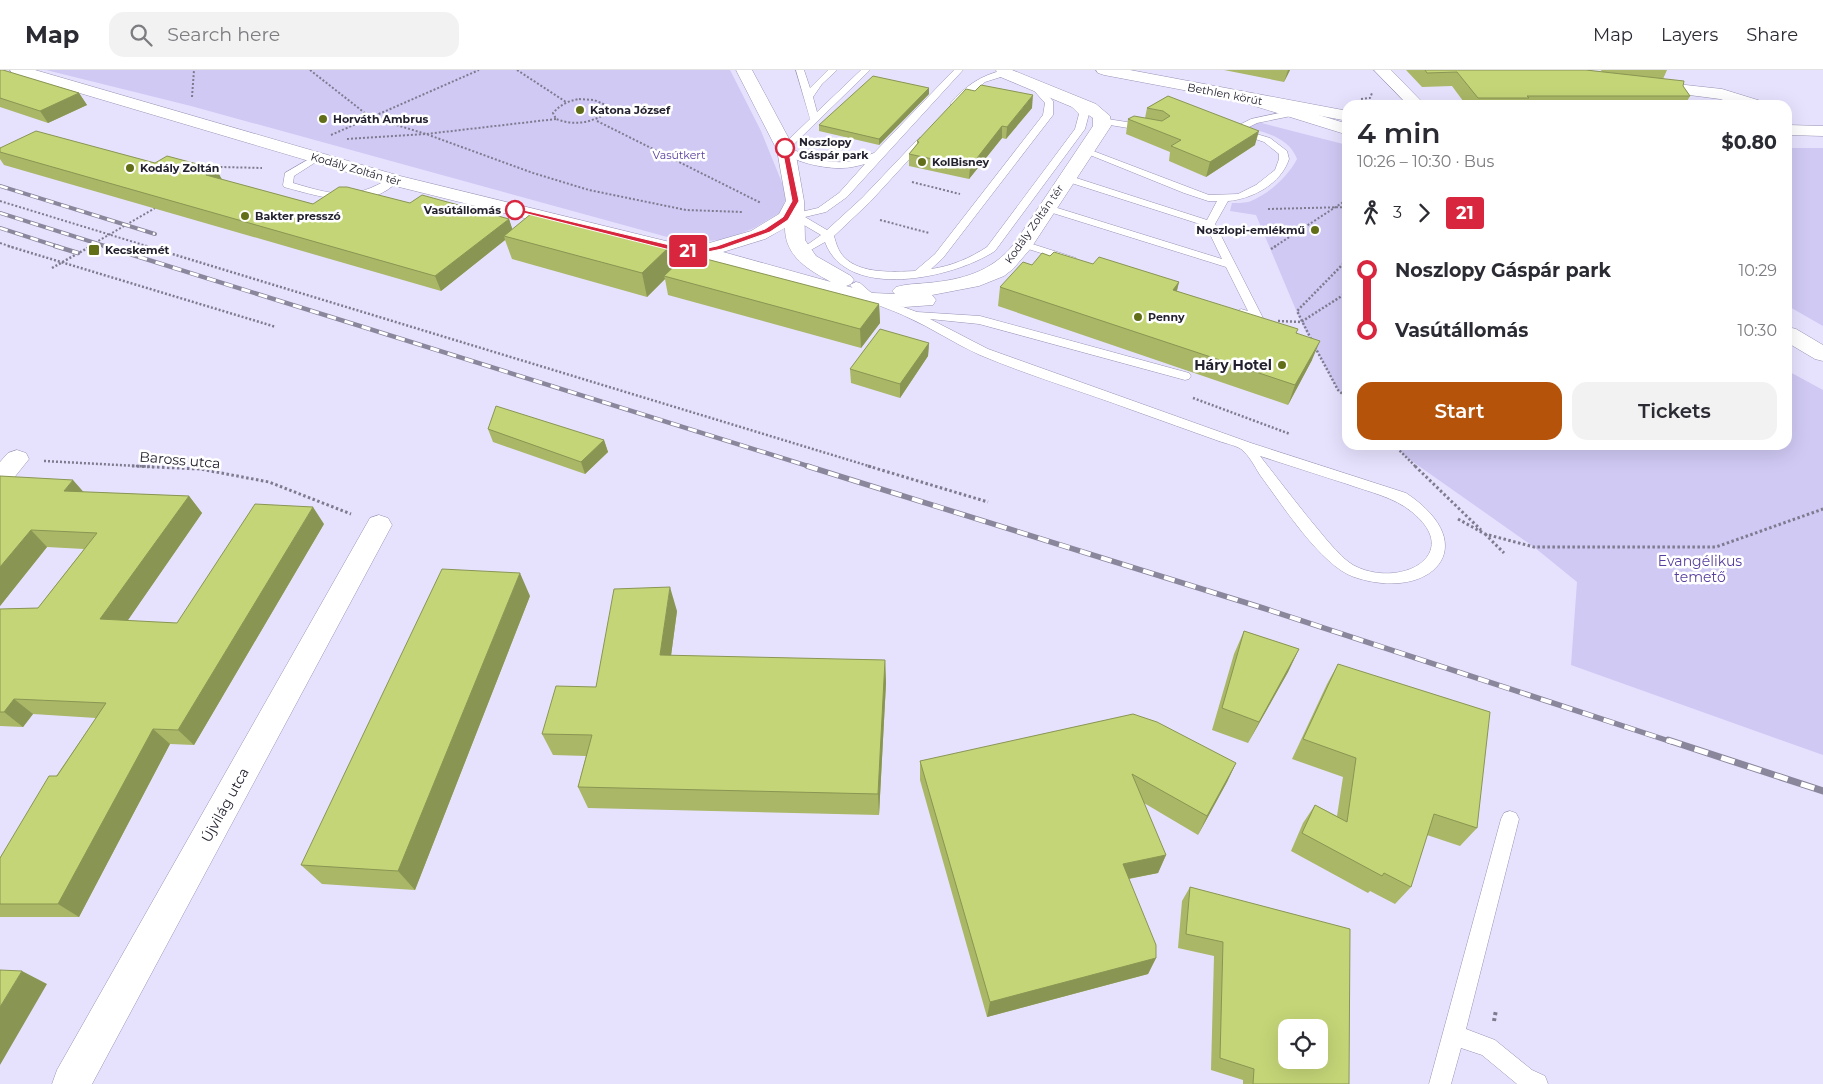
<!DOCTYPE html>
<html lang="en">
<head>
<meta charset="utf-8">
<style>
  :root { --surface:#fff; --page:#f2f2f3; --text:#2b2b33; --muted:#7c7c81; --line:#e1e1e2; --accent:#b45309 }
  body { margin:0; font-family:Montserrat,sans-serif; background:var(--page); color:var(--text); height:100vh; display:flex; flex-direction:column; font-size:19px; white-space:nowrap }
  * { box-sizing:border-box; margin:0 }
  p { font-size:16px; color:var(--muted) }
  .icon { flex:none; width:28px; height:28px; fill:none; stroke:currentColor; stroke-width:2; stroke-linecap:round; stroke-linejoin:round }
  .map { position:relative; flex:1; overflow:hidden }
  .side { position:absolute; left:1342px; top:30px; width:450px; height:350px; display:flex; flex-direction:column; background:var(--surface); border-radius:15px; box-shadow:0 5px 20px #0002 }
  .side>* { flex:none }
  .badge { padding:0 10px; border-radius:4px; font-size:18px; line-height:32px }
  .controls { position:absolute; left:1278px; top:949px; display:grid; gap:10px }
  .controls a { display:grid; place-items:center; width:50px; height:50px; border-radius:10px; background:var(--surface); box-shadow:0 5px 20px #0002; font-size:25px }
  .map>.badge { position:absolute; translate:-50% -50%; box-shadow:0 0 0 2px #fff }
  .legs { display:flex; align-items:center; gap:8px; height:55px; padding:0 15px; font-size:16px }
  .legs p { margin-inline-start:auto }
  .overview { display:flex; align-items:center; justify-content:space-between; height:85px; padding:0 15px }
  h1 { font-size:28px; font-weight:600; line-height:38px }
  .cta { display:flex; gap:10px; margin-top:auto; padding:10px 15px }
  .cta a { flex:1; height:58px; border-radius:15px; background:var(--accent); color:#fff; font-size:20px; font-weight:600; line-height:58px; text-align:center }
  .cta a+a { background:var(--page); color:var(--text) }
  ul { padding:0 15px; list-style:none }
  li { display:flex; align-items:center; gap:18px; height:60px; font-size:19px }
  li i { display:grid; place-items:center; width:8px; height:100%; margin:0 6px; background:currentColor }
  li i::after { content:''; width:12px; height:12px; margin:-6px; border:4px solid; border-radius:50%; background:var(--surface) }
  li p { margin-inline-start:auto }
  li:first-child i { background:linear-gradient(#0000 50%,currentColor 0) }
  li:last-child i { background:linear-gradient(currentColor 50%,#0000 0) }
  header { display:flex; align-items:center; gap:30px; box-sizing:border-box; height:70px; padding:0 25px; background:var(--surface); border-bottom:1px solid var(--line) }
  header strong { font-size:24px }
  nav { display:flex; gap:28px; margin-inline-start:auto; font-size:18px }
  .search { width:350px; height:45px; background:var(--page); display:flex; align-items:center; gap:12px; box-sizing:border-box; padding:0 18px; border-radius:15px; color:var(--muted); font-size:19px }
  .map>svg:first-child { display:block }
  .green { fill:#cfc9f4 }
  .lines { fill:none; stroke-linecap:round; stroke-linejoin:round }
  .lane-casing { stroke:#9792b3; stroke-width:1 }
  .street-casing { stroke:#9792b3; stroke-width:1 }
  .secondary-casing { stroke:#9792b3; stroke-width:1 }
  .primary-casing { stroke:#9792b3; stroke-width:1 }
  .path-far3 { stroke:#7e7b8f; stroke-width:2; stroke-dasharray:2 2; stroke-linecap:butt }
  .path-far2 { stroke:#7e7b8f; stroke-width:2.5; stroke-dasharray:2 2; stroke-linecap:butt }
  .path-far1 { stroke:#7e7b8f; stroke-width:3; stroke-dasharray:2.5 2.5; stroke-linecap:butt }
  .path { stroke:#7e7b8f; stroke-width:4; stroke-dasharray:3 3; stroke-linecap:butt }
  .lane { fill:#fff; fill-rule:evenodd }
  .street { fill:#fff; fill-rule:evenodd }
  .secondary { fill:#fff; fill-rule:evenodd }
  .primary { fill:#fff; fill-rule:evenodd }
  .rail-far3-casing { stroke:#8a879c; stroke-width:4 }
  .rail-far2-casing { stroke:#8a879c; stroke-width:4.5 }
  .rail-far1-casing { stroke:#8a879c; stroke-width:5.5 }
  .rail-casing { stroke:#8a879c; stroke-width:7 }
  .rail-far3 { stroke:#fff; stroke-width:2.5; stroke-dasharray:8; stroke-linecap:butt }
  .rail-far2 { stroke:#fff; stroke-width:3; stroke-dasharray:9; stroke-linecap:butt }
  .rail-far1 { stroke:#fff; stroke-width:4; stroke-dasharray:11; stroke-linecap:butt }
  .rail { stroke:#fff; stroke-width:5; stroke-dasharray:14; stroke-linecap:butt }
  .wall { fill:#a9b766 }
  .shaded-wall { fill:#899553 }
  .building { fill:#c4d577; stroke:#899553; fill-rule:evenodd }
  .line-1 { fill:#d7263d; stroke:#fff }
  .poi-dot { fill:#626e18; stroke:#fff; stroke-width:2 }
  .stop-1-dot { fill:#fff; stroke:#d7263d; stroke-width:2.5 }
  .labels { text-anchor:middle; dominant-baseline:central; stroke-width:5; stroke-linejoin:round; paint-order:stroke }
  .far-street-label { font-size:11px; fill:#24222f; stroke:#fff }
  .far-poi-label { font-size:11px; font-weight:bold; fill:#24222f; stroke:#fff; text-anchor:start }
  .far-stop-label { font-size:11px; font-weight:bold; fill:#24222f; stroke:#fff; text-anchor:start }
  .far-park-label { font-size:11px; fill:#583e9f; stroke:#fff }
  .poi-label { font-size:14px; font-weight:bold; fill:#24222f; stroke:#fff; text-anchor:end }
  .street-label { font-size:14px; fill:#24222f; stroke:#fff }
  .park-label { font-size:14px; fill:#583e9f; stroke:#fff }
</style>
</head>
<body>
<header>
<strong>Map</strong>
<div class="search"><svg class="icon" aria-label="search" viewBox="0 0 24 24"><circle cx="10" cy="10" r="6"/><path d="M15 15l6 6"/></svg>Search here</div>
<nav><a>Map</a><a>Layers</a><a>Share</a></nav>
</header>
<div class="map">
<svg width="1823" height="1014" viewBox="0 0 1823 1014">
  <rect width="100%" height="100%" fill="#e6e2fe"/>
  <!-- green -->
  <path class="green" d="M46,0H730L761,61L787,125L781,142L754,158L727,169L689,173L191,36Z
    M1254,51L1347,75V329L1338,320L1301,252L1256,145L1230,141L1232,133C1238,133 1246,133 1251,131C1269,124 1289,105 1297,89C1289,66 1262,62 1242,56Z
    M1788,78H1823V256L1788,236Z
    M1788,301L1823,320V685L1571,595L1577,512L1534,477L1406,387L1394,375H1788Z"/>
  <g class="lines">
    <!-- lane casing -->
    <g class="lane-casing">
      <path id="lane" d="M796,0H804L810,18L828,0H837L822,14L813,27L817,42L861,0H870L790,78C810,88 830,95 852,91C860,90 867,85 874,83L954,0H963L847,127L826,142L805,147L827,160L862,128L919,68H925V72L870,132L834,166C836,173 838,181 844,187C860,204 893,202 915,201L935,184L1043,45L1045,33L1029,15V11H1035L1053,31V45L943,188L931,199C952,196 970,188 987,177L1075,59L1079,44L1064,29V25H1070L1089,44L1085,59L995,181C954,208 847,232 825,172L802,185L797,182L821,165L792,148L791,146L792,144L818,138L839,123L865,94C857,96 850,98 842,98C827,99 788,92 780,78L782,76L810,49Z
        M1004,0L1008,3L1007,5L985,12L958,36H952L950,34C965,16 981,5 1004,0Z
        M1293,40L1298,43L1296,45L1257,53L1243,60L1270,68L1287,81L1289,89C1281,114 1252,129 1228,131L1215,154L1263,248L1261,251C1254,252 1240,248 1235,243L1241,239L1248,241L1226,197L1043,140L1042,138L1043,136H1051L1222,189L1206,156L1062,110L1061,108L1066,105L1070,106L1207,150L1217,131H1208L1184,123L1080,81L1085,78L1088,79L1209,125L1238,124L1256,115L1275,100L1279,89V84L1264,72L1229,60L1251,49Z
        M1101,48L1146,55L1151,58L1146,61L1098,53V49Z
        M316,85L321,88L319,90L294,106L293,113C334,125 352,131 390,108L394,107L399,110C369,143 321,127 284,117L283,115L285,103Z
        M1023,171L1076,188L1078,190L1072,193L1019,176L1018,174Z
        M856,212L860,213L876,227L917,242L980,246L1189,303L1191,306L1189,309L1185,310L979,254L930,249L988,279L1251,373L1406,423C1486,476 1430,533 1354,507C1321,496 1281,433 1260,405C1255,397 1249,385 1241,379C1235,375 1223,373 1216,370C1189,360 1162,351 1135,341C1084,322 1030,306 980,285C955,274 932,258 907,247C887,237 865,234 850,215ZM1260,386C1289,395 1318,405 1347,414C1369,422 1394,427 1412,442C1465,485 1399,520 1353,495C1342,488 1334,478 1326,469C1303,442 1282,414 1260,386Z
        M1510,741L1516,743L1519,749L1466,959L1495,970L1532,1000L1545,1006L1548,1014H1517L1482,985L1461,978L1451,1014H1429L1501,749L1504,743Z"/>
    </g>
    <!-- street casing -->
    <g class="street-casing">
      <path id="street" d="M10,0H35L400,106L678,174L699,176L751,161L779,144L786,131L777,80L736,0H752L795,80L804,131L805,170L816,186L851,206L854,210L851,214L846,216L873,223L895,224L892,221L896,217C906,214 916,214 927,213C961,210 992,202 1014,174L1093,56V48L1084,42L998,6L996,0H1012L1096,34L1110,46L1111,56L1031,178L1013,199L1004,206L979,216L932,225L936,230L933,235L905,237L872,235L697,188L678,186L387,114L12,3ZM785,158C785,187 809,200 831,212L723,182L765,169Z
        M1374,0H1391L1425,35H1408Z
        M1649,11L1722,19L1761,31L1763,35H1738L1720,29L1643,19L1641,16L1643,13Z
        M17,380L26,383L29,389L9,414L0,417V392L8,383Z
        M379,445L388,448L392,455L92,1014H52L57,1000L370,448Z"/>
    </g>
    <!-- secondary casing -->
    <g class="secondary-casing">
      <path id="secondary" d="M1096,0H1130L1348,41V51L1104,5L1098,3Z"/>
    </g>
    <!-- primary casing -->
    <g class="primary-casing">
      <path id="primary" d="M1251,24L1348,54V65L1245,33L1243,29L1245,25Z
        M1788,55L1823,56V66L1788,65Z
        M1788,257L1796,259L1823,275V291L1815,289L1788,273Z"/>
    </g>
    <!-- path-far3 -->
    <path class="path-far3" d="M310,0L370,47L426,64L533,103L589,120L686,140L743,142
      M517,0L566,32
      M192,27L194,0
      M579,29L594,30L608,36L607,43C590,53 575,56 556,49L553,43C560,35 568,31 579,29Z
      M1361,29L1370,28L1372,23
      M597,51L761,133
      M331,65L479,0
      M826,67L845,72
      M347,69L426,64L556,49
      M214,102L221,97L262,98
      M912,112L960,124
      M0,131L150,177
      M1268,139L1348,137
      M880,150L929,163
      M0,173L12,177
      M88,177L155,138
      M1274,177L1348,129"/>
    <!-- path-far2 -->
    <path class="path-far2" d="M8,176L276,257
      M146,176L872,397
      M1271,179L1276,176
      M52,198L91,176
      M1278,251L1301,252L1348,222
      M1311,269L1297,241L1348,189
      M1315,277L1338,320L1348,329
      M1193,328L1290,364
      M1394,375L1416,397
      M44,391L156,397"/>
    <!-- path-far1 -->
    <path class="path-far1" d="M132,396L200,399L269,412L351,444
      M868,396L988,432
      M1415,396L1481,460
      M1458,449L1485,464L1534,477H1716L1823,439
      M1485,464L1504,483"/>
    <!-- path -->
    <path class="path" d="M1494,951L1496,940"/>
    <!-- lane -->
    <use href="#lane" class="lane"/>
    <!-- street -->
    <use href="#street" class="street"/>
    <!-- secondary -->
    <use href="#secondary" class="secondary"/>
    <!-- primary -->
    <use href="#primary" class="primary"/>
    <!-- rail-far3 casing -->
    <g class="rail-far3-casing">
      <path id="rail-far3" d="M0,116L155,164
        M0,143L108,177
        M0,158L59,177"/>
    </g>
    <!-- rail-far2 casing -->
    <g class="rail-far2-casing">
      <path id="rail-far2" d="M55,176L78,183
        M104,176L811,397"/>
    </g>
    <!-- rail-far1 casing -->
    <g class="rail-far1-casing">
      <path id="rail-far1" d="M807,396L1263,538L1672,672"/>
    </g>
    <!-- rail casing -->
    <g class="rail-casing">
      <path id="rail" d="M1668,670L1823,721"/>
    </g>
    <!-- rail-far3 -->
    <use href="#rail-far3" class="rail-far3"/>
    <!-- rail-far2 -->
    <use href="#rail-far2" class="rail-far2"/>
    <!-- rail-far1 -->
    <use href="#rail-far1" class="rail-far1"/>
    <!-- rail -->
    <use href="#rail" class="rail"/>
  </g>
  <!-- wall -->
  <path class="wall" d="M0,0L79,23L87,35L48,53L0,37Z
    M1224,0H1290L1284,12Z
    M1406,0H1586L1602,2L1601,0H1667L1663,9L1683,16L1690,26L1685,35H1466L1452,16L1422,17Z
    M929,24L879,75L819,61V55Z
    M1168,26L1255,75L1206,107L1169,91L1170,82L1126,64L1128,49L1145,48L1147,38Z
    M1032,38L1006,69L1002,68L969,109L909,96V84L917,74V71Z
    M0,78L216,99L222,110L313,134L410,133L509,149L512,159L668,178L672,198L879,234L880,253L861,278L668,225L665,209L647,227L512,189L505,170L441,221L4,95L0,89Z
    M1050,186L1093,194L1179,212L1177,221L1297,263L1312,290L1288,335L998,236L1000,217Z
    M929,273L928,286L900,328L851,313L850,299Z
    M488,359L604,370L608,382L585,404L493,372Z
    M0,406L84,422L189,426L202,443L127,551L177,553L324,454L194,675L170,674L79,847H0V788L96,648L33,644L23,657L0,656V539L38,538L84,479L47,477L0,536Z
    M530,526L415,820L322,814L301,795Z
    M677,541L671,586L885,590L886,613L879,745L588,738L578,717L586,686L553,685L542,664L596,617Z
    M1244,561L1299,579L1288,602L1248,673L1212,660L1234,584Z
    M1338,594L1477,758L1460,776L1427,765L1411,817L1395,834L1370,821L1368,823L1291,781L1303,753L1315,735L1337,746L1343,707L1292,689L1327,614Z
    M920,691L1236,693L1227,712L1198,765L1144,733L1166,785L1158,803L1129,809L1156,888L1148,904L987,947L920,710Z
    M1190,817L1349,1014H1243V1010L1211,1000L1214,886L1178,878L1182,831Z"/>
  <!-- shaded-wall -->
  <path class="shaded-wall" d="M1288,0H1290L1284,12Z
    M929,18V24L879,75V69Z
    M79,23L87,35L48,53L40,41Z
    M1033,25L1032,38L1006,69L1007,57Z
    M1002,56V68L969,109L970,97Z
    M1259,61L1255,75L1206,107L1210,92Z
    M216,99L224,113L206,105Z
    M509,149L514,164L504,166L505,170L441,221L435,206Z
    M668,178L673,202L664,206L665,209L647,227L642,203Z
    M1179,212L1174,231L1173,220Z
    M879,234L880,253L861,278L860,259Z
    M1320,271L1312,290L1288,335L1295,315Z
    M929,273L928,286L900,328V314Z
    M604,370L608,382L585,404L581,392Z
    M73,410L88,427L64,421Z
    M189,426L202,443L117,566L100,549Z
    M313,437L324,454L194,675L178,660Z
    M31,460L47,477L0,536V497Z
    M520,503L530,526L415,820L398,801Z
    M670,517L677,541L668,608L660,585Z
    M1299,579L1288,602L1248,673L1259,652Z
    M885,590L886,613L879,745L878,724Z
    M14,629L33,644L23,657L4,642Z
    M153,659L170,674L79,847L58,834Z
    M1236,693L1227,712L1198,765L1207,746Z
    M1166,785L1158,803L1116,811L1123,794Z
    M1156,888L1148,904L987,947L990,932Z
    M22,901L47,914L0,995V937Z"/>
  <!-- building -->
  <path class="building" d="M0,0H3L79,23L40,41L0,28Z
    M1425,0H1586L1684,11L1683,16L1690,26H1527L1529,28H1478L1457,2L1427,3Z
    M873,6L929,18L879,69L819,55Z
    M981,15L1033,25L1007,57L1002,56L970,97L909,84L919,72L917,71L966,19L975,21Z
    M1168,26L1259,61L1210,92L1171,76L1181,70L1128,49L1134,46L1162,51L1170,46L1163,41L1147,38Z
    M36,61L155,93L167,86L216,99L206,105L313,134L339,117H347L410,133L422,125L509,149L435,206L0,82V78Z
    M532,143L668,178L642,203L504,166Z
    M1054,182L1093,194L1099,187L1179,212L1173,220L1298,259L1296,263L1320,271L1295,315L1000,217L1023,192L1032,195L1042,183L1050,186Z
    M687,184L879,234L860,259L664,206Z
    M880,259L929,273L900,314L850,299Z
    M496,336L604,370L581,392L488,359Z
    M0,406L73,410L64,421L189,426L100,549L177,553L255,434L313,437L178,660L153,659L58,834H0V788L49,706H57L106,633L14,629L4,642H0V539L38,538L97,463L31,460L0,497Z
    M442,499L520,503L398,801L301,795Z
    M670,517L660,585L885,590L878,724L578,717L592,665L542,664L556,616L596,617L614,519Z
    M1244,561L1299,579L1259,652L1222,638Z
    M1338,594L1490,642L1477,758L1434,744L1411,817L1384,803L1382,806L1302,763L1315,735L1347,752L1356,688L1303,669Z
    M1133,644L1157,652L1236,693L1207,746L1132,704L1166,785L1123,794L1156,875V888L990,932L920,691Z
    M1190,817L1350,859L1349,1014H1253L1254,999L1220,988L1223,872L1186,864ZM1286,958H1319V990H1286Z
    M0,900L22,901L0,937Z"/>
  <!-- line-1 -->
  <path class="line-1" d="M785,76L788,78L799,131L788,150L770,162L722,179L698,184L678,182L512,140L515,138L678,177L698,180L717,176L765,159L783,147L792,131L782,78Z"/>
  <!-- markers -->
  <g class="poi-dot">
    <circle cx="580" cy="40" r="5"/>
    <circle cx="323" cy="49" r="5"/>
    <circle cx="922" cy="92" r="5"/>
    <circle cx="130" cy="98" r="5"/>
    <circle cx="245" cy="146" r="5"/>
    <circle cx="1315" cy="160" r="5"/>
    <rect x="88" y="174" width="12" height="12" rx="2.5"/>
    <circle cx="1138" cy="247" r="5"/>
    <circle cx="1282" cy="295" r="5"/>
  </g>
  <g class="stop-1-dot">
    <circle cx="785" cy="78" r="9"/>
    <circle cx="515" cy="140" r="9"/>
  </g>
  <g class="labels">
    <!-- far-street labels -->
    <g class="far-street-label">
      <text transform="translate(1225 24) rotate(11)">Bethlen körút</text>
      <text transform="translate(356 99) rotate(16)">Kodály Zoltán tér</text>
      <text transform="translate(1034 154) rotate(-55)">Kodály Zoltán tér</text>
    </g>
    <!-- far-poi labels -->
    <g class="far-poi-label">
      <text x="590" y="40">Katona József</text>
      <text x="333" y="49">Horváth Ambrus</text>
      <text x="932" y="92">KolBisney</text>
      <text x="140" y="98">Kodály Zoltán</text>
      <text x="255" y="146">Bakter presszó</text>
      <text x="1305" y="160" text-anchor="end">Noszlopi-emlékmű</text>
      <text x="105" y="180">Kecskemét</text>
      <text x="1148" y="247">Penny</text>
    </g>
    <!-- far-stop labels -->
    <g class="far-stop-label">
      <text x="799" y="72">Noszlopy<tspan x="799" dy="13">Gáspár park</tspan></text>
      <text x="501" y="140" text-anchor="end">Vasútállomás</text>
    </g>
    <!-- far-park labels -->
    <g class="far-park-label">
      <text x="679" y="85">Vasútkert</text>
    </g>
    <!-- poi labels -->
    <g class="poi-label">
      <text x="1272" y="295">Háry Hotel</text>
    </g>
    <!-- street labels -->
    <g class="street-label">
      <text transform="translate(180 390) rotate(5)">Baross utca</text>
      <text transform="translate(225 735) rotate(-61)">Újvilág utca</text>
    </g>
    <!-- park labels -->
    <g class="park-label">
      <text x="1700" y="491">Evangélikus<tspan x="1700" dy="16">temető</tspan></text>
    </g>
  </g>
</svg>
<div class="controls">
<a><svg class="icon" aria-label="locate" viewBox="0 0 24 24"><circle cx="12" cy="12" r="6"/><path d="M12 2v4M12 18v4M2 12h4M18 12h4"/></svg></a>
</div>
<b class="badge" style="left:688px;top:181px;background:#d7263d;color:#fff">21</b>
<section class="side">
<div class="overview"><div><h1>4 min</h1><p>10:26 – 10:30 · Bus</p></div><b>$0.80</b></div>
<div class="legs"><svg class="icon" aria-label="walk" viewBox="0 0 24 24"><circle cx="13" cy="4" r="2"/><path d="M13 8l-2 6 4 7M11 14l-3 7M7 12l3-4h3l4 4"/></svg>3<svg class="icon" aria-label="forward" viewBox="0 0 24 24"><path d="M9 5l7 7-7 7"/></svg><b class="badge" style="background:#d7263d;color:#fff">21</b></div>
<ul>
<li><i style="color:#d7263d"></i><b>Noszlopy Gáspár park</b><p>10:29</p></li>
<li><i style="color:#d7263d"></i><b>Vasútállomás</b><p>10:30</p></li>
</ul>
<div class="cta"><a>Start</a><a>Tickets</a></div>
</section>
</div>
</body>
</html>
